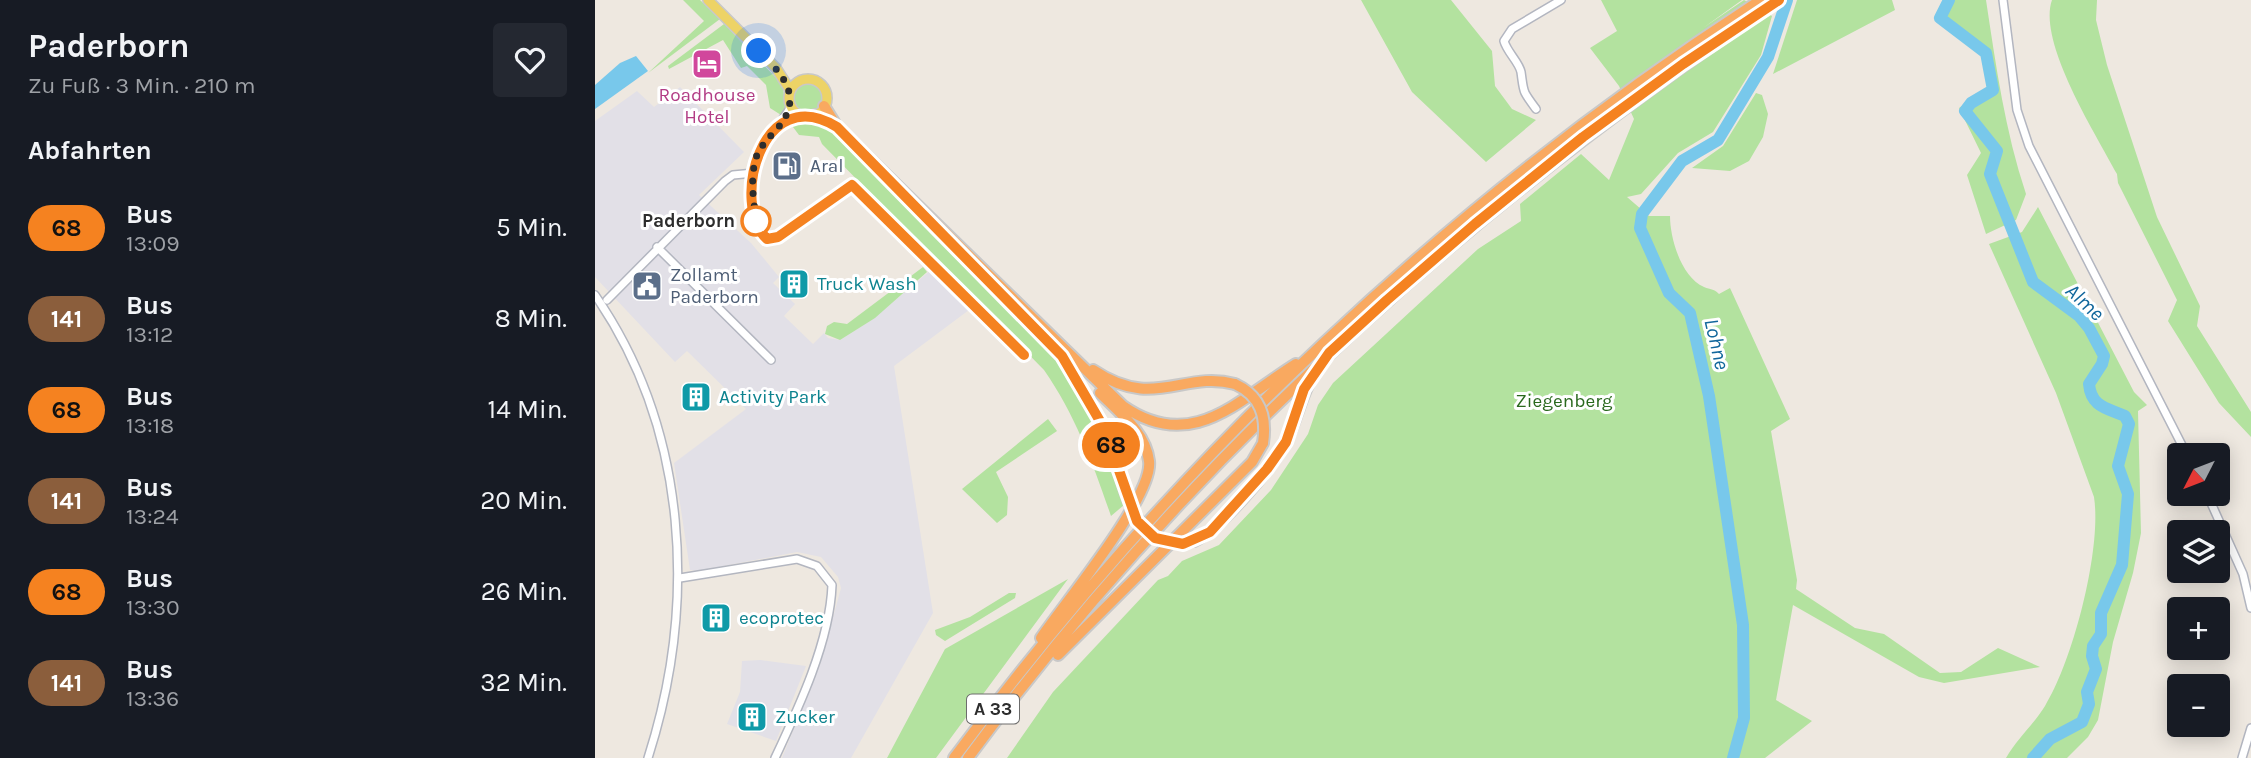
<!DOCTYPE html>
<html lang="de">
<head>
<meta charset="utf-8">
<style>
  :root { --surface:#171b24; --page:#242831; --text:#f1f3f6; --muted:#9ea1a6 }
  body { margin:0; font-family:Karla,sans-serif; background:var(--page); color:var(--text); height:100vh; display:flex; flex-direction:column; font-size:26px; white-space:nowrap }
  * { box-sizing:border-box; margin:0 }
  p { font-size:23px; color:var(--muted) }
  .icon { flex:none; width:38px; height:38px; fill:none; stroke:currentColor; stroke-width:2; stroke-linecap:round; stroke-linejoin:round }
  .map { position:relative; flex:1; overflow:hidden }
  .drawer { display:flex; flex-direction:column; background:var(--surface); width:595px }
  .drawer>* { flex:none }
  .badge { padding:0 14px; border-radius:23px; font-size:24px; line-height:46px }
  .needle { width:46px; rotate:228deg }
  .tools { position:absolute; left:1572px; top:443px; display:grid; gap:14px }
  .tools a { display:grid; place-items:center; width:63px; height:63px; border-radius:7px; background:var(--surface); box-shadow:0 4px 18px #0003; font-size:35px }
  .you { position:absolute; width:35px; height:35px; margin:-18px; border:5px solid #fff; border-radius:50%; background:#1a73e8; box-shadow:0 0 0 10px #1a73e833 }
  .map>.badge { position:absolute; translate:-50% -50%; box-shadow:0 0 0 4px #fff }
  h2 { padding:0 28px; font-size:26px; line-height:63px }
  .round { display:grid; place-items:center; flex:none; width:74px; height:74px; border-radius:7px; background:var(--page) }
  .summary { display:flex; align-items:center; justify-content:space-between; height:119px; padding:0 28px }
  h1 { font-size:33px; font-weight:700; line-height:52px }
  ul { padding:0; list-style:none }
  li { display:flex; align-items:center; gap:21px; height:91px; padding:0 28px }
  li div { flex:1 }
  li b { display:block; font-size:26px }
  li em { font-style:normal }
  li .badge { min-width:77px; font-weight:700; text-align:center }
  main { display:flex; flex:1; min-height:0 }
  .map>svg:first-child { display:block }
  .industrial { fill:#e2e0e7 }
  .green { fill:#b3e29f }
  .water { fill:#78c8eb }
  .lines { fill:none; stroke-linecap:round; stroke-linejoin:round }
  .river { stroke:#78c8eb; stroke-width:12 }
  .minor-casing { stroke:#b3b6c0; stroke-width:10 }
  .major-casing { stroke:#c8c8c8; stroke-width:12 }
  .highway-casing { stroke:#c8c8c8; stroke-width:14 }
  .minor { stroke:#fff; stroke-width:7 }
  .major { stroke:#edd366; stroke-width:9 }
  .highway { stroke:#f9a960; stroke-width:10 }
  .highway-bridge-casing { stroke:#c8c8c8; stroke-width:14; stroke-linecap:butt }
  .highway-bridge { stroke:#f9a960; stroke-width:10 }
  .line-casing { stroke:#fff; stroke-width:16 }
  .line { stroke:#f58220; stroke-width:10 }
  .walk { stroke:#2d2d2d; stroke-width:7; stroke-dasharray:0 12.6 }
  .stop-dot { fill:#fff; stroke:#f58220; stroke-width:3.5 }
  .labels { text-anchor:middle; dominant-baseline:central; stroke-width:6; stroke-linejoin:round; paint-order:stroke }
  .shield { fill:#fff; stroke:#6c6c6c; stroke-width:2 }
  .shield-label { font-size:18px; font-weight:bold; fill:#2d2d2d }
  .hotel-label { font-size:19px; fill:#b23c85; stroke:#fff }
  .service-label { font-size:19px; fill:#4e5e75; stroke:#fff; text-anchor:start }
  .stop-label { font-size:19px; font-weight:bold; fill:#2d2d2d; stroke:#fff; text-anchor:end }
  .culture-label { font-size:19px; fill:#0d838f; stroke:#fff; text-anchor:start }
  .park-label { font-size:19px; fill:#2a691e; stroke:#fff }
  .water-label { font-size:21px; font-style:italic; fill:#12679c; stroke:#fff }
</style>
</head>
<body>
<main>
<section class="drawer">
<div class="summary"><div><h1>Paderborn</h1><p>Zu Fuß · 3 Min. · 210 m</p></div><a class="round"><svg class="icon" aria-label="heart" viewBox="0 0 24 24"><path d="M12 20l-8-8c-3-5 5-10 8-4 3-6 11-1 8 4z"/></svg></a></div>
<h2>Abfahrten</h2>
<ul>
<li><span class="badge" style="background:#f58220;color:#111">68</span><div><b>Bus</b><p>13:09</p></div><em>5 Min.</em></li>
<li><span class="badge" style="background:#8b5e3c;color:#fff">141</span><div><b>Bus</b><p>13:12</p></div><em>8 Min.</em></li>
<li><span class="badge" style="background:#f58220;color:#111">68</span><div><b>Bus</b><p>13:18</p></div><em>14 Min.</em></li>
<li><span class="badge" style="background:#8b5e3c;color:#fff">141</span><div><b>Bus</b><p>13:24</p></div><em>20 Min.</em></li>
<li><span class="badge" style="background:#f58220;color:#111">68</span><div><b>Bus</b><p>13:30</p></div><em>26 Min.</em></li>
<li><span class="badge" style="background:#8b5e3c;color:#fff">141</span><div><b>Bus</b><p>13:36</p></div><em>32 Min.</em></li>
</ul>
</section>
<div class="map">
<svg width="1656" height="758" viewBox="0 0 1656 758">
  <rect width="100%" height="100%" fill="#eee8e0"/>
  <!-- industrial -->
  <path class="industrial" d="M85,87L149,152L104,195L156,243L184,277L178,283L200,304L189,316L218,344L229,333L233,338L245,340L279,318L337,269L378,307L299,366L338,613L256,758H187L226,662L246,588L243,577L226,557L202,552L102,571L95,570L79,463L151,409L92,351L80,362L0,277V121L42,91L59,107Z
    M165,660L211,666L181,741L132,724L145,692L147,661Z"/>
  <!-- green -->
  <path class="green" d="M88,0H105L125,19L53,73L109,21Z
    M766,0H856L897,51L900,86L917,109L941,120L891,162L817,92Z
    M1006,0H1147L1108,28L1149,0L1177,16L1166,55L1118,132L1083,153L1046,194L1032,197L1054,216H1075C1075,238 1086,277 1109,287C1116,290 1118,288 1124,294L1135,288L1195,419L1176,431L1202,580L1201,589L1260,628L1289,634L1345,673L1366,672L1403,648L1445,667L1349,683L1324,677L1198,605L1181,700L1217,721L1170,758H412L458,692L563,580L573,576L587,561L624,545L676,490L713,434L723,405L738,383L883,249L926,221L925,204L986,154L1014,180L1039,119L1024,86L995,48L1022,31Z
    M1202,0H1297L1300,10L1178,74Z
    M1352,0H1391C1401,66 1410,131 1431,194L1421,220L1391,234L1372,175L1386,153L1364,108L1394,88L1385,50L1345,22L1343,15Z
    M1457,0H1502L1501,20L1512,65L1562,217L1605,306L1602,326L1656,412V437L1624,403L1573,321L1582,300L1523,183L1522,174C1502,136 1442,42 1457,0Z
    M129,24L188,85L190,107L186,115L175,108L171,85L152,66L146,68L128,40L74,69L73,66Z
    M199 97a14 14 0 1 1 28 0a14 14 0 1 1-28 0Z
    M1161,93L1167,95L1173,114L1168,137L1154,161L1135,171L1097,168L1128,146Z
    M202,120L228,123L245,137L448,340C491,395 510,439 529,505L516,516C498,464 481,416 449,370L227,144L224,137L204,135L195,123Z
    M1443,207L1539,392L1552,405L1543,411L1546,533L1538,573L1518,642L1503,720L1493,737L1472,758H1411C1422,739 1439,724 1450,706C1478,661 1507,549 1499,497L1461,393L1394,244L1427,232Z
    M328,267L332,272L280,318L245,340L230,334L232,326L239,322L252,324Z
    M453,419L462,431L401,472L413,497L412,515L402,523L367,489Z
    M473,579L341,758H292L350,649Z
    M414,593H421L420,598L350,641L341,635L340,630L375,617Z"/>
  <!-- water -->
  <path class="water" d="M41,56L53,71L0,109V85L25,63Z"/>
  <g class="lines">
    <!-- river -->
    <path class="river" d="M1354,0L1345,18L1391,53L1398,90L1376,103L1370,111L1402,151L1395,174L1438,282L1484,316L1494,328L1509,356L1507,364L1494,384C1496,407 1512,408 1530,416L1534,424L1523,466L1533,494L1527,565L1506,613V634L1498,646L1497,656L1501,669L1492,692L1494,704L1487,722L1455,739L1438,758
      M1138,758L1149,718L1148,625L1114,396L1095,313L1074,293L1045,228L1047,214L1087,161L1123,140L1173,57L1192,0"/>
    <!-- minor casing -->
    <g class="minor-casing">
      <path id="minor" d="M1408,0L1422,110L1434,146L1592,455
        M196,106C188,123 172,134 165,150C156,169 152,232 176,240L183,237L257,185L429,355
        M941,109C927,90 929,93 926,72C924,62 912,52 909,41L917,29L966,0
        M187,125L204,114
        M62,247L176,360
        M0,295C94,431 102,605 53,758
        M12,300L130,181L138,175L159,173
        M1612,494L1648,574L1656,608
        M85,578L202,559L222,566L237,585C235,641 204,707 180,758
        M1647,758L1656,728"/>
    </g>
    <!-- major casing -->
    <g class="major-casing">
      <path id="major" d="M113,0L181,68L195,90
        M194 98a19 19 0 1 1 38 0a19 19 0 1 1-38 0Z"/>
    </g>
    <!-- highway casing -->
    <g class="highway-casing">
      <path id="highway" d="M229,106L242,127L528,406C597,454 643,400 701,364
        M220,115L240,126
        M467,356L509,428L530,491
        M498,370C559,411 588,370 640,384
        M599,541C624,530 676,469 690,443C702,421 705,396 719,374
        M446,638C469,604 559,496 554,461C551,433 524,412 505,393
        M463,655L657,462L668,443
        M359,758C580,461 855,201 1166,0
        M373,758C595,458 874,207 1184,0"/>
    </g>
    <!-- minor -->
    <use href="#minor" class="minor"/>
    <!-- major -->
    <use href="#major" class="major"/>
    <!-- highway -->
    <use href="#highway" class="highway"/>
    <!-- highway-bridge casing -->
    <g class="highway-bridge-casing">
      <path id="highway-bridge" d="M640,384C666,396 672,417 668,443
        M530,491C541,525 560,549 599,541"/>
    </g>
    <!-- highway-bridge -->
    <use href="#highway-bridge" class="highway-bridge"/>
  </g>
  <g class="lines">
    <!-- line casing -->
    <g class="line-casing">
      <path id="line" d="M429,355L257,185L183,237L172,239C135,205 166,80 242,127L467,356L509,428L542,521L560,538L588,544L615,532L672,469L691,442L709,389L734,353L792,300L880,224L988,137L1088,64L1184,0"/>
    </g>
    <!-- line -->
    <use href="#line" class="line"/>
    <!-- walk -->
    <path class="walk" d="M161,221L162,226C159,204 154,177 162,155C167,144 174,138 182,129C209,97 189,76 164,51"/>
  </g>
  <!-- icons -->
  <defs>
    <g id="hotel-square" transform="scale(1.575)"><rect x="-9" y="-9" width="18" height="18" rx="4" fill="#d1479c" stroke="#fff"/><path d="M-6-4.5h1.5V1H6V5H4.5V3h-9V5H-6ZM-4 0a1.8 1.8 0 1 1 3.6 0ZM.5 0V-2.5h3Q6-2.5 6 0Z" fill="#fff"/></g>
    <g id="fuel-square" transform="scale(1.575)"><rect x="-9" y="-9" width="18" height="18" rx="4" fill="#5c6f8a" stroke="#fff"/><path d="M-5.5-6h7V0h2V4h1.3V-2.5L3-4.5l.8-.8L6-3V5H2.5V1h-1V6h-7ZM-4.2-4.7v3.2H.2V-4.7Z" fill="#fff"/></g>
    <g id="building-square" transform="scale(1.575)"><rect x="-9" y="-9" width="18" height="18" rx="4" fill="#0f9aa8" stroke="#fff"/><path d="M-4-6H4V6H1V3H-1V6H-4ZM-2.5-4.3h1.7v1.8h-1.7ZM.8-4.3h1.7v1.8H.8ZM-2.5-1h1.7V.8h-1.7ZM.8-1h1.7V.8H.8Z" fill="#fff"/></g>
    <g id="civic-square" transform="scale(1.575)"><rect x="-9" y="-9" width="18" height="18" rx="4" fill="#5c6f8a" stroke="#fff"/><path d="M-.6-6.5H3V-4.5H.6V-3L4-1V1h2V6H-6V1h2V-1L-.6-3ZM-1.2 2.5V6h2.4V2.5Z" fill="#fff"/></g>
  </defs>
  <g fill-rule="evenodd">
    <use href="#hotel-square" x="112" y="64"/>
    <use href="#fuel-square" x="192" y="166"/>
    <use href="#building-square" x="199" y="284"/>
    <use href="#civic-square" x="52" y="286"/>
    <use href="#building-square" x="101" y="397"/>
    <use href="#building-square" x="121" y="618"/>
    <use href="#building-square" x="157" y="717"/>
  </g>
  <!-- markers -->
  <circle class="stop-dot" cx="161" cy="221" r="14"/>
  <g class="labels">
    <!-- shield labels -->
    <rect class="shield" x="372" y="694.5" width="52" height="29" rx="5"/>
    <g class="shield-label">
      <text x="398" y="709">A 33</text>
    </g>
    <!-- hotel labels -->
    <g class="hotel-label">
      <text x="112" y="95">Roadhouse<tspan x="112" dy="22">Hotel</tspan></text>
    </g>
    <!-- service labels -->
    <g class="service-label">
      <text x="215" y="166">Aral</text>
      <text x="75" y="275">Zollamt<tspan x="75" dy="22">Paderborn</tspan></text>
    </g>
    <!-- stop labels -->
    <g class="stop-label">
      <text x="140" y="221">Paderborn</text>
    </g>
    <!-- culture labels -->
    <g class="culture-label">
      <text x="222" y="284">Truck Wash</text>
      <text x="124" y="397">Activity Park</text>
      <text x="144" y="618">ecoprotec</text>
      <text x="180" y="717">Zucker</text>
    </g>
    <!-- park labels -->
    <g class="park-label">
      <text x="969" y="401">Ziegenberg</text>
    </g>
    <!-- water labels -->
    <g class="water-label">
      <text transform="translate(1490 302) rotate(43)">Alme</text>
      <text transform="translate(1122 344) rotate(77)">Lohne</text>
    </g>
  </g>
</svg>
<div class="tools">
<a><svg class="needle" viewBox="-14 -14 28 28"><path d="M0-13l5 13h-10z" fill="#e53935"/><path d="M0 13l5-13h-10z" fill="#9ea1a6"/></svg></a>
<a><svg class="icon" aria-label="layers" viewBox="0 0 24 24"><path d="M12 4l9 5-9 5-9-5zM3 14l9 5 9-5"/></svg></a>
<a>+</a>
<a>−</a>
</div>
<div class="you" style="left:164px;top:51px"></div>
<b class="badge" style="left:516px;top:445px;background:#f58220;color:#111">68</b>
</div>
</main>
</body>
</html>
